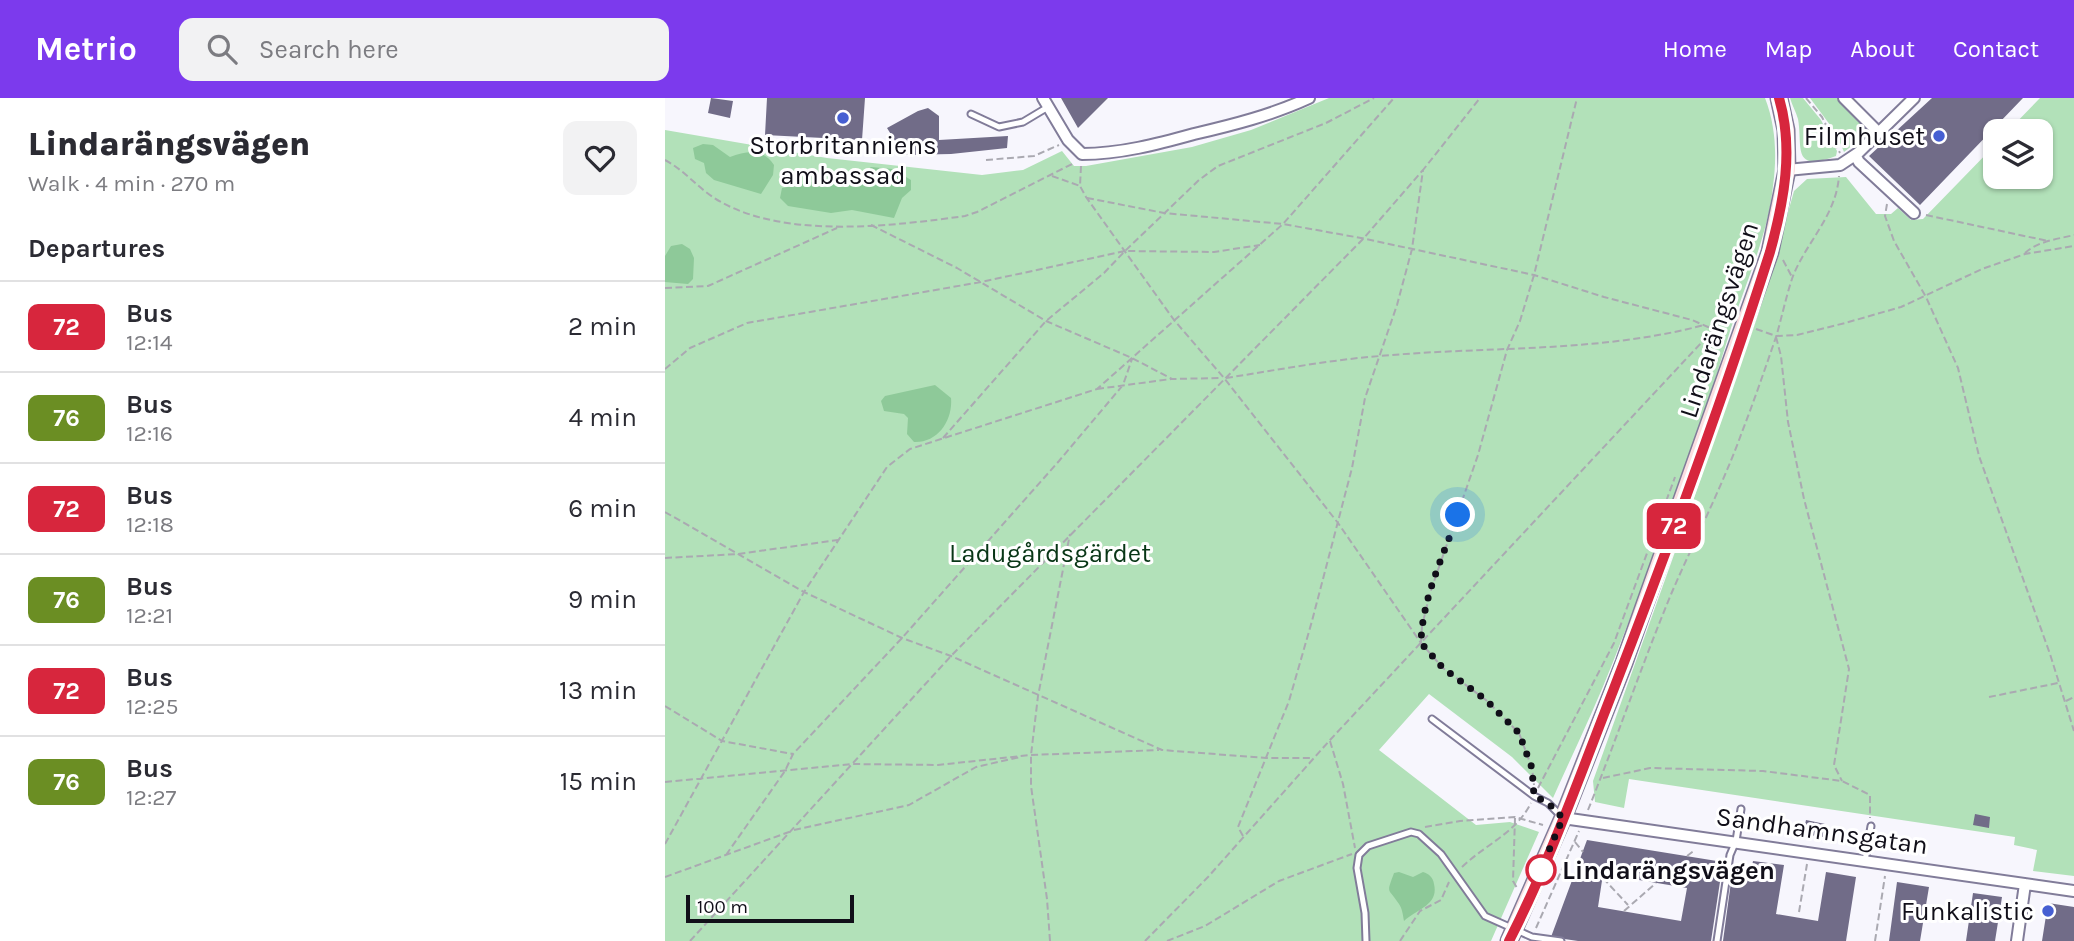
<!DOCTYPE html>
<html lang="en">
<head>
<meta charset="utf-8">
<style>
  :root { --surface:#fff; --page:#f2f2f3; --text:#2b2b33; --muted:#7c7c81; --line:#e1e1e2; --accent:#7c3aed }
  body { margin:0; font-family:Karla,sans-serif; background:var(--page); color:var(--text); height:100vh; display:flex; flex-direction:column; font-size:26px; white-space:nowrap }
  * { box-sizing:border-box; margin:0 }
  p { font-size:23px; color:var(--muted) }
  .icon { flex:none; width:38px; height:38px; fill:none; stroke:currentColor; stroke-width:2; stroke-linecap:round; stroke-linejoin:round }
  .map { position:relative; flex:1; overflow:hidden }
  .sheet { display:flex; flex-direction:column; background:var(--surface); width:665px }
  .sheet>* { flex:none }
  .badge { padding:0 14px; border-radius:10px; font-size:24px; line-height:46px }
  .fabs { position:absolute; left:1318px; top:21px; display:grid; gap:14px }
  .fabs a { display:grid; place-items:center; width:70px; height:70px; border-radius:14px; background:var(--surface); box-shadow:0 2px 5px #0004; font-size:35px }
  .scale { position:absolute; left:21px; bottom:18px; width:168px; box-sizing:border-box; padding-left:7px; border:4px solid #110f19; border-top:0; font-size:19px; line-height:24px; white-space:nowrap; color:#110f19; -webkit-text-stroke:5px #fff; paint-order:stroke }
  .you { position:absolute; width:35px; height:35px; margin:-18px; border:5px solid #fff; border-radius:50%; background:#1a73e8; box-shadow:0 0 0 10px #1a73e833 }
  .map>.badge { position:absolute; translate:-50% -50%; box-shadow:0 0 0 4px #fff }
  h2 { padding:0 28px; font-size:26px; line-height:63px }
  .round { display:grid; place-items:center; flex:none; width:74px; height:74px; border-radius:14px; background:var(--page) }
  .overview { display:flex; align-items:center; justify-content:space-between; height:119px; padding:0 28px }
  h1 { font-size:33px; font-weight:800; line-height:52px }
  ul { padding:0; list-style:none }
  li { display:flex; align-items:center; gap:21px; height:91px; padding:0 28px; border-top:2px solid var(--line) }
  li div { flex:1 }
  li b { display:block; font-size:26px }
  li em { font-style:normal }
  li .badge { min-width:77px; font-weight:700; text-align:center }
  header { display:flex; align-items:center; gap:42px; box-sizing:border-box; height:98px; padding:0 35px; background:var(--accent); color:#fff }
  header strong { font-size:33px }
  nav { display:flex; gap:38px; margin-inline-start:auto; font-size:24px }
  .search { width:490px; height:63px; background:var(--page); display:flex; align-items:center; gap:18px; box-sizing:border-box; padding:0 24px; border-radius:14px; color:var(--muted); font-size:26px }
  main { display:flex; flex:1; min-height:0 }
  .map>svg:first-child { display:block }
  .green { fill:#b2e1b9 }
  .forest { fill:#8ec999 }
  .building { fill:#716c88; fill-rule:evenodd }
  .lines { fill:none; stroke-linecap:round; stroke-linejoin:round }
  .lane-casing { stroke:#817c99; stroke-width:9 }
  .street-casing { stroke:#817c99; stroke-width:14 }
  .secondary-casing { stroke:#817c99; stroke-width:19 }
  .path { stroke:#aaa9b1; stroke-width:2; stroke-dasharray:7 3.5; stroke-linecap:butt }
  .lane { stroke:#fff; stroke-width:5 }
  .street { stroke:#fff; stroke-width:10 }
  .secondary { stroke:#fbdfe1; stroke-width:16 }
  .line-casing { stroke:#fff; stroke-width:16 }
  .line { stroke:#d7263d; stroke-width:10 }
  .walk { stroke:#110f19; stroke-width:7; stroke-dasharray:0 12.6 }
  .poi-dot { fill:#465fd2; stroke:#fff; stroke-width:2.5 }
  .stop-dot { fill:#fff; stroke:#d7263d; stroke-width:3.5 }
  .labels { text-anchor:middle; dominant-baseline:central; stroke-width:6; stroke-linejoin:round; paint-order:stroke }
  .poi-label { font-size:26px; fill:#110f19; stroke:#fff; text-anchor:end }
  .street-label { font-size:26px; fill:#110f19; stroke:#fff }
  .park-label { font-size:26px; fill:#083616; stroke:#fff }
  .stop-label { font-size:26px; font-weight:bold; fill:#110f19; stroke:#fff; text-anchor:start }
</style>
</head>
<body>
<header>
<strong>Metrio</strong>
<div class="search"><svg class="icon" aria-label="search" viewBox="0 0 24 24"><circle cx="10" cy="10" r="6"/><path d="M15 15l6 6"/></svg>Search here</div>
<nav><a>Home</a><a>Map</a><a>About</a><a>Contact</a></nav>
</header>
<main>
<section class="sheet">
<div class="overview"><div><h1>Lindarängsvägen</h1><p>Walk · 4 min · 270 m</p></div><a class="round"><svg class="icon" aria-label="heart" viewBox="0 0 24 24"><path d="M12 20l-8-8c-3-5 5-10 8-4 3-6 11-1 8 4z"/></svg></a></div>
<h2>Departures</h2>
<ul>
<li><span class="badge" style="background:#d7263d;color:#fff">72</span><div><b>Bus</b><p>12:14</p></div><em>2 min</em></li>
<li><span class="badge" style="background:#6b8e23;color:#fff">76</span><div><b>Bus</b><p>12:16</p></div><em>4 min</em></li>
<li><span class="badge" style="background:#d7263d;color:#fff">72</span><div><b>Bus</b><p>12:18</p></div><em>6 min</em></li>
<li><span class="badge" style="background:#6b8e23;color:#fff">76</span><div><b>Bus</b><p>12:21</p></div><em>9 min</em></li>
<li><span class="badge" style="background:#d7263d;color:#fff">72</span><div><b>Bus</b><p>12:25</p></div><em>13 min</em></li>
<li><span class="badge" style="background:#6b8e23;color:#fff">76</span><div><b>Bus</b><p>12:27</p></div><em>15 min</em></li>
</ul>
</section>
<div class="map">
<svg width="1409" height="843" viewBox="0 0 1409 843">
  <rect width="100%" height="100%" fill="#f7f6fd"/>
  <!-- green -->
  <path class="green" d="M664,0H1100C1111,28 1112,59 1108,88C1103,137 1081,184 1066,230C1032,343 991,455 948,564C930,610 908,655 888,700L847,659L764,596L714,652L811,727L845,724L874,734L826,843H0V32L162,60L317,77L358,72L397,53L409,68H421L527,49L586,32Z
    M1125,0H1138L1156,22L1172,53L1171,58C1126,75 1138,49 1133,21C1131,14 1127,7 1125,0Z
    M1145,0H1174L1206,33L1179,54L1171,35Z
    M1375,0H1409V778L1368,773L1372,752L1349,747L1350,739L964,681L959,710L930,704L928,683L1020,426L1106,175L1129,93L1142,81L1181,79L1211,116H1226L1233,110L1246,122L1258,121L1330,47V79H1376V33H1343Z"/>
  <!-- forest -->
  <path class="forest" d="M38,46L48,47L65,59C82,53 98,50 109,67L108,77L96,96L49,82L41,75L39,65L30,61L28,50Z
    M206,69L228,71L246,82V92L237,100L229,120L187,112L166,115L123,108L115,100L117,90L148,84L189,82Z
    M17,146L25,151L29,160L28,181L23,186L0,184V158L6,148Z
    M270,287L286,300C288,322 273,345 249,344L242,336L243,320L239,316L219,313L216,303L220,298Z
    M734,774L748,779L758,774C764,776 768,779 769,786C774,807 752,811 739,823C738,817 737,810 734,806C723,789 721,797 729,775Z"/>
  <!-- building -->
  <path class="building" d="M46,0L68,3L65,20L43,15Z
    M102,0H200L197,42L100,37Z
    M396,0H443L413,30Z
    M1267,0H1358L1255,107L1204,58Z
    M263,10L274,18V42L343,38L342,50L286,56L239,57L222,30L253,13Z
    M1310,716L1325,719L1324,730L1308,727Z
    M1141,722L1160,726L1158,739L1138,736Z
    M922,742L1058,764L1046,843H913L886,839ZM938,776L1022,790L1016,823L933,809Z
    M1088,763L1119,767L1111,816L1153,823L1161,774L1191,779L1181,843H1058L1068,769L1086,773Z
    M1232,784L1264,789L1255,843H1224Z
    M1308,795L1337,799L1330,843H1301Z
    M1383,805L1409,809V843H1377Z"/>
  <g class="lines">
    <!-- lane casing -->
    <g class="lane-casing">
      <path id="lane" d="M306,16L334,29L358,24L383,9
        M767,621L869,698L883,705L896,718
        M1200,763L1206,728
        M701,843L700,815L692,770L694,757L703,748L746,734L754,736L776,756L820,818L867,839L896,843
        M1052,843L1065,757L1071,743L1076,711"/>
    </g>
    <!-- street casing -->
    <g class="street-casing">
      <path id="street" d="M378,0L403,42L417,56C455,56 493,46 529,36C568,27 607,17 644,0
        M1179,0L1214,35
        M1190,57L1194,64L1249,115
        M1122,72L1175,67L1193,55L1249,0
        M898,720L1409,793
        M1352,843L1360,786"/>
    </g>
    <!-- secondary casing -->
    <g class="secondary-casing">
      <path id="secondary" d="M844,843L898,720L959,565L1105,154L1122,72L1121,32L1114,0"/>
    </g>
    <!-- path -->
    <path class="path" d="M1141,0L1157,19L1175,55
      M0,62C21,73 35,93 56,104C122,141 228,128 300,118L312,114L409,65
      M321,62L369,58L394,47
      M416,68L415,88L421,99L509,222L559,280L673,425L756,545L778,570L821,602L854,635L867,670L869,687
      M387,78L415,88
      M422,100L499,115L618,126L696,140L869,177L939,199L1027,222L1043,229L1052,225
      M1222,106L1220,118L1229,143L1261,199L1293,270L1314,358L1385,556L1409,633
      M1261,117L1383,143
      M206,127L292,170L381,223L467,260L507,281L556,280
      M1360,155C1373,143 1393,141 1409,137
      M1118,162L1127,179
      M0,190L43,188L172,130
      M1091,231L1111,238L1132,237L1180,225L1236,209L1317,171L1360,156L1409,148
      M1111,239L1116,258L1123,324L1139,401L1184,571L1169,667L1177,683
      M0,271L25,250L82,225L316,184L460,153L549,154L595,147
      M561,280C612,272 664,262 715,258C823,248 934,255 1039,227
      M432,291L506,281
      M278,340L381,223L439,175L460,153L534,82L553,68L661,25L709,0
      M0,414L139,494L237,540L286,558L497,652L601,660H648
      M0,460L73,456L173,442
      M756,544L757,528L765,495L813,357L842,252L855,223L869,177L912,0
      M1324,599L1393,585
      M1401,603L1409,599
      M0,608L57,643L128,656
      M665,643L678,686L690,750
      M938,680L985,670L1098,673L1177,683L1205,697V720
      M0,684L187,666L273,667L366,657L494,652
      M873,690L949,545L1010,379
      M923,712C952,640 977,566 1007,494C1030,441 1057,389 1077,334C1089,303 1100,271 1111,239C1117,219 1121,198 1128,178C1142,143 1171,118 1174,78
      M850,720L848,783L852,790
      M760,729L795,723L850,719L878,727
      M129,732L244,707L311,669L355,659
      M578,738L573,729L624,603L647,523L687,370L700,300L732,207L747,151L758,72L815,0
      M910,744L918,754
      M0,746L139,494L222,369L245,351L432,291L618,126L729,0
      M61,757L120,673L128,656L237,540L394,363L458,287L467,261
      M1022,758L1030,752
      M797,769C821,746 851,735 866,705
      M0,779L124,734
      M938,780L963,807
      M959,813L991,785
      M1134,814L1142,766
      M871,830L914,733
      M25,843L286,558L698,141L758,72
      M385,843L382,801L366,688V657L373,598L405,436
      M480,843L543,779L665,642L1051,229L1069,212
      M502,843L540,828L614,783L687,756
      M735,843L755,813L776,802L784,784
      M1210,843L1220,778"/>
    <!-- lane -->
    <use href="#lane" class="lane"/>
    <!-- street -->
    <use href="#street" class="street"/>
    <!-- secondary -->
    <use href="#secondary" class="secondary"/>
  </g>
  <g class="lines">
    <!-- line casing -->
    <g class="line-casing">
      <path id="line" d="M844,843C885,763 915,677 948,593C1004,448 1058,302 1105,154C1119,103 1129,51 1114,0"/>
    </g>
    <!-- line -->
    <use href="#line" class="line"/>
    <!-- walk -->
    <path class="walk" d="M793,417C778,458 757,501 756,545L778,570L821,602L854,635L867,670L869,698L883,705L898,720L871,782L876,772"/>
  </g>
  <!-- markers -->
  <g class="poi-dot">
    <circle cx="178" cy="20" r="7"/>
    <circle cx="1274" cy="38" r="7"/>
    <circle cx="1383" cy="813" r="7"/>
  </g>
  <circle class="stop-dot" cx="876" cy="772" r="14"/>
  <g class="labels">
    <!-- poi labels -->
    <g class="poi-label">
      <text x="1260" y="38">Filmhuset</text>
      <text x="178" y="47" text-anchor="middle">Storbritanniens<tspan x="178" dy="30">ambassad</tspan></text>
      <text x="1369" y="813">Funkalistic</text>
    </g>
    <!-- street labels -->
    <g class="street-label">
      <text transform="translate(1054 222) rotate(-72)">Lindarängsvägen</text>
      <text transform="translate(1157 733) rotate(8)">Sandhamnsgatan</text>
    </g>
    <!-- park labels -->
    <g class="park-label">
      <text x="385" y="455">Ladugårdsgärdet</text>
    </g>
    <!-- stop labels -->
    <g class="stop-label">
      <text x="897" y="772">Lindarängsvägen</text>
    </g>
  </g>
</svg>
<div class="fabs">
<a><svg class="icon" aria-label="layers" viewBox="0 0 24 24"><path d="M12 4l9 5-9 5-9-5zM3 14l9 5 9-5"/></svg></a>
</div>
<div class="scale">100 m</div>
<div class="you" style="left:793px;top:417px"></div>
<b class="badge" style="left:1009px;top:428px;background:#d7263d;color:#fff">72</b>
</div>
</main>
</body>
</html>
